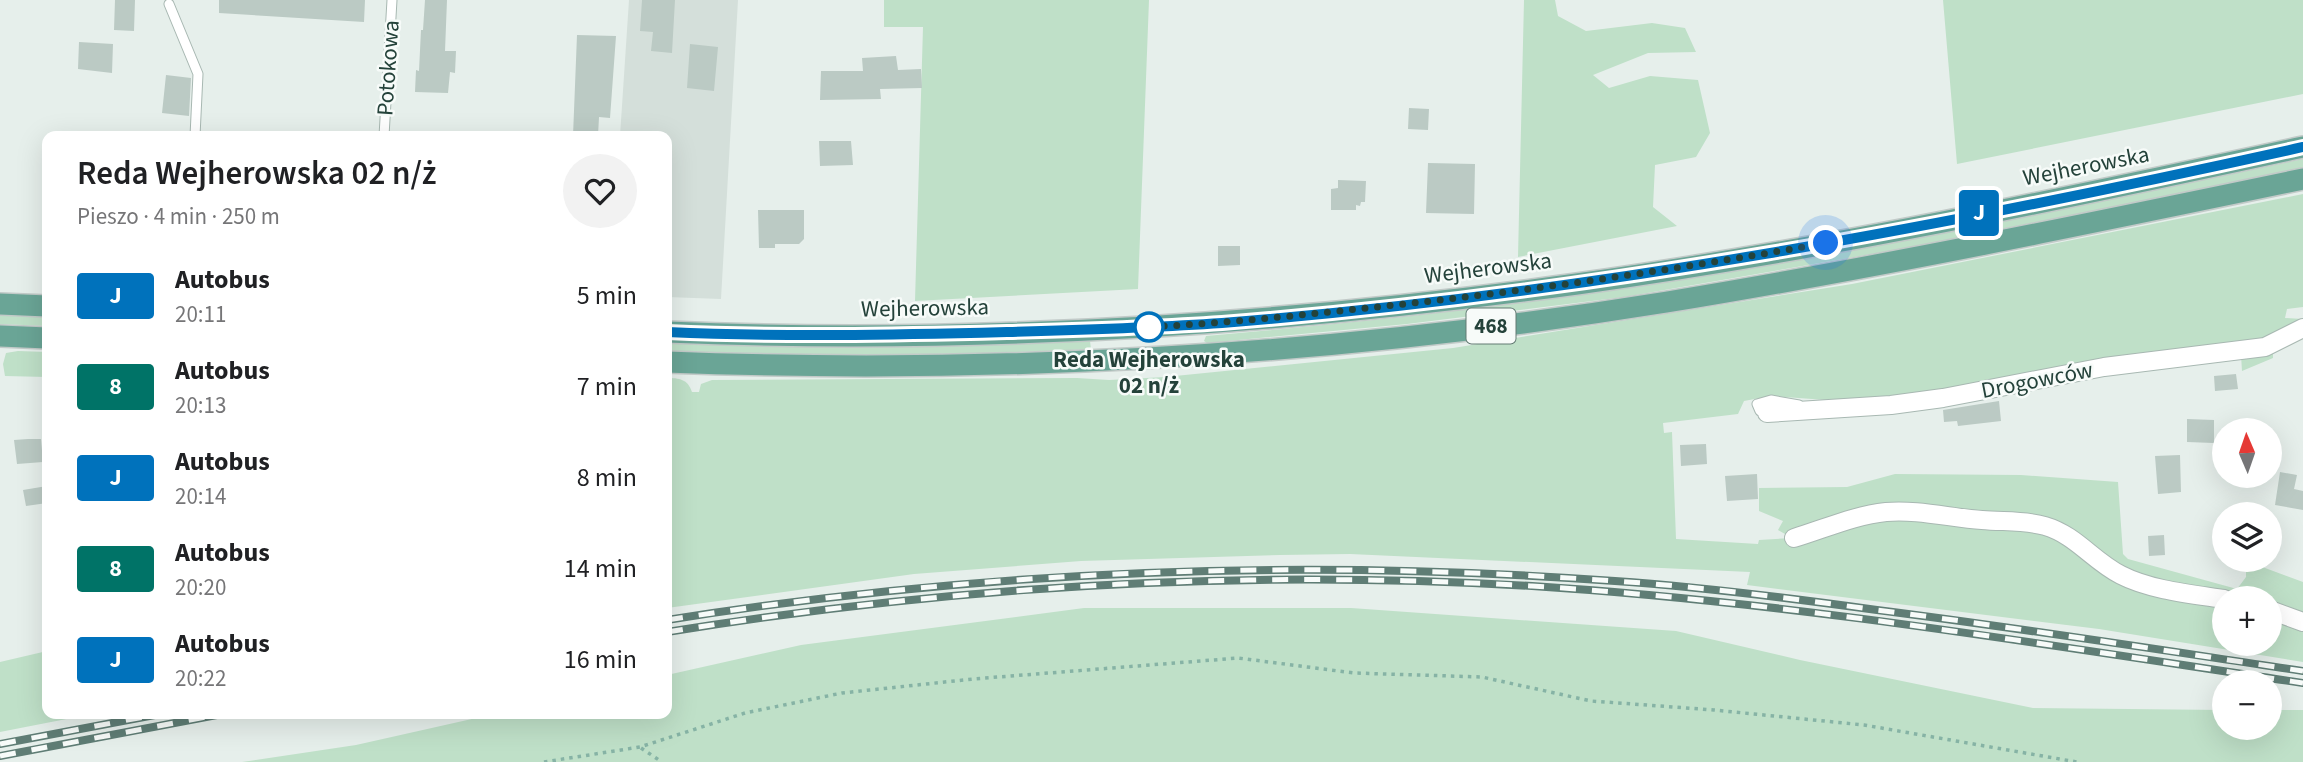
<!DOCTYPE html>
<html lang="pl">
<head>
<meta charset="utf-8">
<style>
  :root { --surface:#fff; --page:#f2f2f2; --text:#202124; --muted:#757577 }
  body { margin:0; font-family:"Source Sans 3",sans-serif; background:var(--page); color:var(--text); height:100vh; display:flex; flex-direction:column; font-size:26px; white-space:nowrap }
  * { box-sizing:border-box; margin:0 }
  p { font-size:23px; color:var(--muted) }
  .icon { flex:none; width:38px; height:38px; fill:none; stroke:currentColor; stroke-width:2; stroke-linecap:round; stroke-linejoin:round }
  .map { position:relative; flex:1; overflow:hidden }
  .panel { position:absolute; left:42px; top:131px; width:630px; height:588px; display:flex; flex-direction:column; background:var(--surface); border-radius:14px; box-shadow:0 7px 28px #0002 }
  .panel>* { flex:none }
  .badge { padding:0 14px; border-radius:5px; font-size:24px; line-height:46px }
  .needle { width:46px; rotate:358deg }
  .controls { position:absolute; left:2212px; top:418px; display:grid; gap:14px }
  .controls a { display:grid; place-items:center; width:70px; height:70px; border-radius:50%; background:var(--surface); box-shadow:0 7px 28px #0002; font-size:35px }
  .you { position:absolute; width:35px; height:35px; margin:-18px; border:5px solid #fff; border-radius:50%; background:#1a73e8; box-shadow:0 0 0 10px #1a73e833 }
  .map>.badge { position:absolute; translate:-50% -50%; box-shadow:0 0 0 4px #fff }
  .round { display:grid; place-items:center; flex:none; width:74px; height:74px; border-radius:37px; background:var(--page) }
  .summary { display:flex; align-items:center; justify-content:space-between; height:119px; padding:0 35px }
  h1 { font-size:33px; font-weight:600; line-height:52px }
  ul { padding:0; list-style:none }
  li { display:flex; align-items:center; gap:21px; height:91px; padding:0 35px }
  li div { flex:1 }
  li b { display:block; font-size:26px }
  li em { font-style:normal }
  li .badge { min-width:77px; font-weight:700; text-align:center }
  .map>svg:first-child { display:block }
  .built { fill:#d4dfda }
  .green { fill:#bfe0c8 }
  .building { fill:#bbcac4 }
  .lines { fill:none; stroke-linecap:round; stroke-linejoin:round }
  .lane-casing { stroke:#a8b8b2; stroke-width:11 }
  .street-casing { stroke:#a8b8b2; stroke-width:20 }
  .primary-casing { stroke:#c2cac8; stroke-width:24 }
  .path { stroke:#86b3a5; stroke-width:3.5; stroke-dasharray:3.5 5; stroke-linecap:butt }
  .lane { stroke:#fff; stroke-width:9 }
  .street { stroke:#fff; stroke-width:18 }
  .primary { stroke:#6aa596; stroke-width:21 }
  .rail-casing { stroke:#5f7d75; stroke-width:8 }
  .rail { stroke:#f7fbf9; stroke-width:5; stroke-dasharray:16; stroke-linecap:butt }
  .line-casing { stroke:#fff; stroke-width:16 }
  .line { stroke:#0072bc; stroke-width:10 }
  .walk { stroke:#24423a; stroke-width:7; stroke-dasharray:0 12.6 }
  .stop-dot { fill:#fff; stroke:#0072bc; stroke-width:3.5 }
  .labels { text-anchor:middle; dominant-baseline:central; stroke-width:5; stroke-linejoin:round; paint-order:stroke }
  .shield { fill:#f7fbf9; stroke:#637a73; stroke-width:2 }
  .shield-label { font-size:21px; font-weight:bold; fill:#24423a }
  .street-label { font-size:23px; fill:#24423a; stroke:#f7fbf9 }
  .stop-label { font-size:23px; font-weight:bold; fill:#24423a; stroke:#f7fbf9 }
</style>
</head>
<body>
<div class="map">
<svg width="2303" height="762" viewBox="0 0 2303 762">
  <rect width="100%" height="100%" fill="#e6efeb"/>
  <!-- built -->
  <path class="built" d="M629,0H738L721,299L667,297V136H620Z"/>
  <!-- green -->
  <path class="green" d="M884,0H1149L1138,289L915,301L923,27H884Z
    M1524,0H1555L1558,16L1586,31L1652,23L1685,28L1696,52L1648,53L1593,75L1609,88L1650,76L1698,80L1710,133L1696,157L1655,165L1653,207L1677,226L1518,257Z
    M1943,0H2303V94L1957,164Z
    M2303,159V169L1906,248L1624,297L1407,324L1207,343L1204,341L1206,336C1356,323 1507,307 1656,283C1873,250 2088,204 2303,159Z
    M2303,194V307L2287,309L2285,318L2303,319V322L2281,336L2081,366L2065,365L1920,395L1853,402L1770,396L1744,401L1738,414L1663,423L1664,433L1672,432L1676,539L1758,544L1759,540L1809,537L1872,516L2040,527L2094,565L2224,603V644H2270V614L2303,624V662L2099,629L1747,585L1750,572L1350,554L1280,555L1081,561L914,574L667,608V582L672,581L667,519V378C679,378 688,379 692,392H699L701,384L712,380L1077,378L1109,380L1165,377L1453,348L1852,284Z
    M0,315L47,317V326L0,324Z
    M1090,341L1091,349C950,356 808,356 667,352V343L868,346Z
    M18,351L47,352V377L5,376L3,364L6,353Z
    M2273,352V358L2242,371L2241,355Z
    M1895,474L2021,475L2118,482L2123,554L2128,559L2237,589L2246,577V564L2257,565L2303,582V617L2270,605V598H2258L2248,593L2226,595L2131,574L2079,538L1929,513L1785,534L1778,530L1783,521L1759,511V488L1847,487Z
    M1084,608H1351L1676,631L1800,660L2033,708L2224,710V728H2270V710H2303V762H242L356,745L494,714H667V675L801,645Z
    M47,651V714H92L0,732V662Z"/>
  <!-- building -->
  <path class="building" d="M115,0H135L134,31L114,30Z
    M219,0H365L364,22L219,13Z
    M425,0H447L445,51H456L455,73L450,72L448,93L415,92L416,70L419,71L421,30H423Z
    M642,0H675L672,53L651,51L653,32L640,31Z
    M577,35L616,36L610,118L599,117L598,136H573Z
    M79,42L113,44L112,73L78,69Z
    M690,44L718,47L714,91L687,88Z
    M896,56L898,70L921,69L922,88L880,89L881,99L820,100L821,71H863L862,58Z
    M166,75L191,78L189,116L162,113Z
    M1409,108L1429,109L1428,130L1408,129Z
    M819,141H851L853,165L820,166Z
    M1428,163L1475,164L1474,214L1426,213Z
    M1338,180L1366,181L1365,202H1361L1360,206L1356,205V210H1331V189L1338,188Z
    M758,210H804V239L799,244H775V248H759Z
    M1218,246H1240V265L1218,266Z
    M2236,374L2238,389L2215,391L2214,376Z
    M1999,401L2001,421L1958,426L1957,421L1944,422L1943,410Z
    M2187,419L2214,420V443L2187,442Z
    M28,439H41L43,462L17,464L14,440Z
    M1706,444L1707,464L1681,466L1680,445Z
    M2180,455L2181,492L2158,494L2155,456Z
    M2280,472L2297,475L2294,489L2303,491V510L2275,505Z
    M1757,474L1758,499L1727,501L1725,476Z
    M47,486V503L26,506L23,490Z
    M2164,535L2165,555L2149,556L2148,536Z"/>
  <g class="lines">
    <!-- lane casing -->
    <g class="lane-casing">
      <path id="lane" d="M169,4L198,74L195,136
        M384,136L392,0
        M1767,413L1760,411L1757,404L1771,400L1799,405"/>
    </g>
    <!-- street casing -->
    <g class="street-casing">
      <path id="street" d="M1767,413L1891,405L1943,398L2104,367L2265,347L2303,328
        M1794,538C1824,529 1855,515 1886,512C1916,509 1952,518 1982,520C2003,522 2025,520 2045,526C2076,535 2093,561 2121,575C2150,590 2191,594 2224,599
        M2270,610L2303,622"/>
    </g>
    <!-- primary casing -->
    <g class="primary-casing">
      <path id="primary" d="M0,304L47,306
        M667,332C971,345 1276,325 1577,284C1821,250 2063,199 2303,147
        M0,336L47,338
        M667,362C1001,375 1337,355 1667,302C1880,267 2092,223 2303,179"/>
    </g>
    <!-- path -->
    <path class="path" d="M641,748L662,762
      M544,762L640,747L745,713L842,693L973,679L1238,658L1354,673L1482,677L1591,701L1714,710L1864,725L2077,762"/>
    <!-- lane -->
    <use href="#lane" class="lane"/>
    <!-- street -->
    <use href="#street" class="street"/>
    <!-- primary -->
    <use href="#primary" class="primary"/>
    <!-- rail casing -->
    <g class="rail-casing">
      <path id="rail" d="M667,620C982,570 1296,558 1615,581C1702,587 1790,598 1877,610C2020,628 2161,650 2303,671
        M667,632C952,586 1243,569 1532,586C1791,602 2047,645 2303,683
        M0,744L160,714
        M0,756L222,714"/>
    </g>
    <!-- rail -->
    <use href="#rail" class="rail"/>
  </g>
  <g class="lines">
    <!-- line casing -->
    <g class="line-casing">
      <path id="line" d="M667,332C780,337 893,335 1007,332C1079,330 1151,328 1222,323C1587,294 1947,226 2303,147"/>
    </g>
    <!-- line -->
    <use href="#line" class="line"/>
    <!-- walk -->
    <path class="walk" d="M1149,327H1144C1219,324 1293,316 1367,308C1522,292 1674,270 1826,243"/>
  </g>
  <!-- markers -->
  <circle class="stop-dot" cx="1149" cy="327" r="14"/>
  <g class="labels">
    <!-- shield labels -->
    <rect class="shield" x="1466.5" y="308.5" width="49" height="35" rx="5"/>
    <g class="shield-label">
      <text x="1491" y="326">468</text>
    </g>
    <!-- street labels -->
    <g class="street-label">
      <text transform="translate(388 68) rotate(-86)">Potokowa</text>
      <text transform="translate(2086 166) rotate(-11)">Wejherowska</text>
      <text transform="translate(1488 268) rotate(-7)">Wejherowska</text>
      <text transform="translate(925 308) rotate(-1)">Wejherowska</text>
      <text transform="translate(2037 380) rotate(-11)">Drogowców</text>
    </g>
    <!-- stop labels -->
    <g class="stop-label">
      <text x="1149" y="359">Reda Wejherowska<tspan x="1149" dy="26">02 n/ż</tspan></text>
    </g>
  </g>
</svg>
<div class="controls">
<a><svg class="needle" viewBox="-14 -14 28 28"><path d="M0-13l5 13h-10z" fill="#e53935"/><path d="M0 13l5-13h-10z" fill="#757577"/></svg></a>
<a><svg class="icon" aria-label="layers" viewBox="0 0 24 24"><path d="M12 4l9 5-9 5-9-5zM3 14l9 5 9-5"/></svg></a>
<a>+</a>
<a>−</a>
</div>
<div class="you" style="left:1826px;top:243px"></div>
<b class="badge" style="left:1979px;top:213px;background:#0072bc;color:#fff">J</b>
<section class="panel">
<div class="summary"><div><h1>Reda Wejherowska 02 n/ż</h1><p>Pieszo · 4 min · 250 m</p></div><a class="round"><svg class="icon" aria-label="heart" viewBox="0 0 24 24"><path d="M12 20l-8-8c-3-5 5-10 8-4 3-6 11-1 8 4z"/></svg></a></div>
<ul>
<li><span class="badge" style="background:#0072bc;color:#fff">J</span><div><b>Autobus</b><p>20:11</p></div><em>5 min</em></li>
<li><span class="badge" style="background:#007367;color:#fff">8</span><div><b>Autobus</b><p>20:13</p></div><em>7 min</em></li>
<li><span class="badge" style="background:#0072bc;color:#fff">J</span><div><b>Autobus</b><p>20:14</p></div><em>8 min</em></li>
<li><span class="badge" style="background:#007367;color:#fff">8</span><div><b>Autobus</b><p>20:20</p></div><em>14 min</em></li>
<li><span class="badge" style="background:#0072bc;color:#fff">J</span><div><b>Autobus</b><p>20:22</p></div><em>16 min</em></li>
</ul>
</section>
</div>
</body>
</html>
